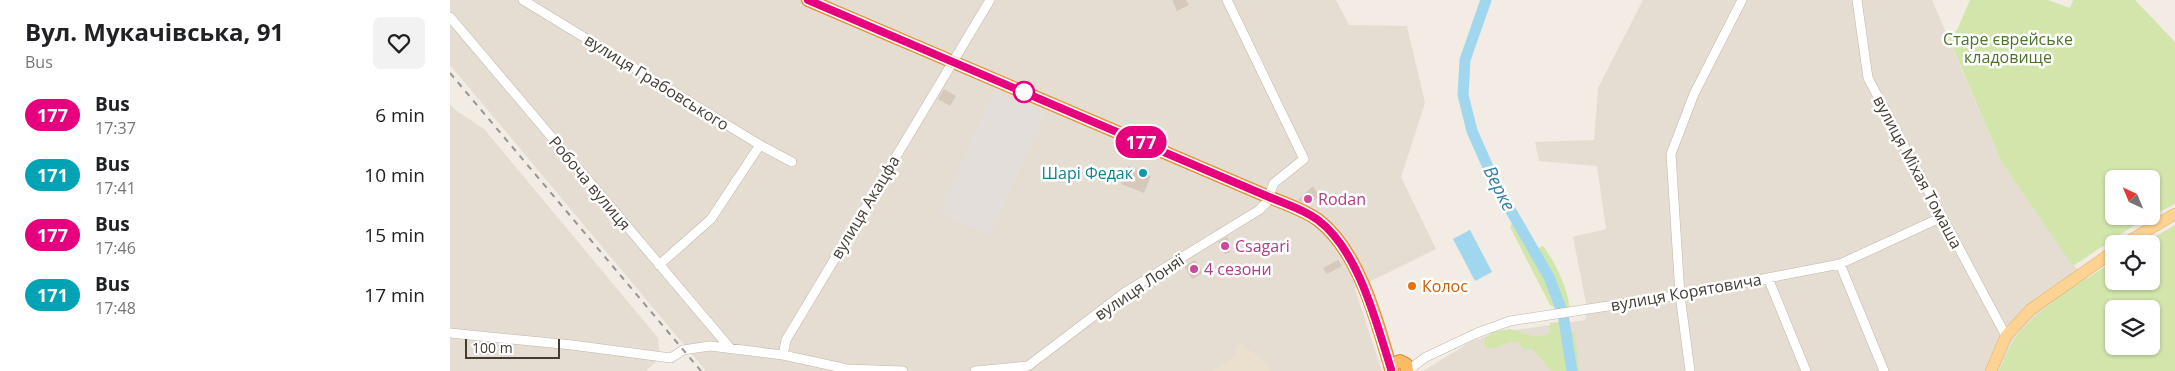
<!DOCTYPE html>
<html lang="en">
<head>
<meta charset="utf-8">
<style>
  :root { --surface:#fff; --page:#f2f2f2; --text:#202124; --muted:#757577 }
  body { margin:0; font-family:"Open Sans",sans-serif; background:var(--page); color:var(--text); height:100vh; display:flex; flex-direction:column; font-size:19px; white-space:nowrap }
  * { box-sizing:border-box; margin:0 }
  p { font-size:16px; color:var(--muted) }
  .icon { flex:none; width:28px; height:28px; fill:none; stroke:currentColor; stroke-width:2; stroke-linecap:round; stroke-linejoin:round }
  .map { position:relative; flex:1; overflow:hidden }
  .details { display:flex; flex-direction:column; background:var(--surface); width:450px }
  .details>* { flex:none }
  .badge { padding:0 10px; border-radius:16px; font-size:18px; line-height:32px }
  .needle { width:32px; rotate:316deg }
  .tools { position:absolute; left:1655px; top:170px; display:grid; gap:10px }
  .tools a { display:grid; place-items:center; width:55px; height:55px; border-radius:8px; background:var(--surface); box-shadow:0 1px 4px #0004; font-size:25px }
  .scale { position:absolute; left:15px; bottom:12px; width:95px; box-sizing:border-box; padding-left:5px; border:2px solid #433c34; border-top:0; font-size:14px; line-height:18px; white-space:nowrap; color:#433c34; -webkit-text-stroke:4px #fff; paint-order:stroke }
  .map>.badge { position:absolute; translate:-50% -50%; box-shadow:0 0 0 2px #fff }
  .round { display:grid; place-items:center; flex:none; width:52px; height:52px; border-radius:8px; background:var(--page) }
  .summary { display:flex; align-items:center; justify-content:space-between; height:85px; padding:0 25px }
  h1 { font-size:24px; font-weight:700; line-height:38px }
  ul { padding:0; list-style:none }
  li { display:flex; align-items:center; gap:15px; height:60px; padding:0 25px }
  li div { flex:1 }
  li b { display:block; font-size:19px }
  li em { font-style:normal }
  li .badge { min-width:55px; font-weight:700; text-align:center }
  main { display:flex; flex:1; min-height:0 }
  .map>svg:first-child { display:block }
  .residential { fill:#e5ddd2 }
  .industrial { fill:#e3ded9 }
  .education { fill:#ebe0cd }
  .green { fill:#d2e6ac; fill-rule:evenodd }
  .water { fill:#a0d6ee }
  .lines { fill:none; stroke-linecap:round; stroke-linejoin:round }
  .river { stroke:#a0d6ee; stroke-width:11 }
  .building { fill:#d6c9bc }
  .minor-casing { stroke:#c0b6a9; stroke-width:10 }
  .major-casing { stroke:#e1ae62; stroke-width:12 }
  .highway-casing { stroke:#da8d35; stroke-width:14 }
  .minor { stroke:#fff; stroke-width:9 }
  .major { stroke:#fcd392; stroke-width:11 }
  .highway { stroke:#fbba65; stroke-width:12 }
  .rail { stroke:#949494; stroke-width:2; stroke-dasharray:6 6; stroke-linecap:butt }
  .line-casing { stroke:#fff; stroke-width:11 }
  .line { stroke:#e6007e; stroke-width:8 }
  .stop-dot { fill:#fff; stroke:#e6007e; stroke-width:2.5 }
  .culture-dot { fill:#0f9aa8; stroke:#fff; stroke-width:2 }
  .hotel-dot { fill:#d1479c; stroke:#fff; stroke-width:2 }
  .food-dot { fill:#e8710a; stroke:#fff; stroke-width:2 }
  .labels { text-anchor:middle; dominant-baseline:central; stroke-width:5; stroke-linejoin:round; paint-order:stroke }
  .park-label { font-size:16px; fill:#4c7429; stroke:#fff }
  .street-label { font-size:16px; fill:#433c34; stroke:#fff }
  .culture-label { font-size:16px; fill:#0d838f; stroke:#fff; text-anchor:end }
  .hotel-label { font-size:16px; fill:#b23c85; stroke:#fff; text-anchor:start }
  .food-label { font-size:16px; fill:#c56008; stroke:#fff; text-anchor:start }
  .water-label { font-size:18px; font-style:italic; fill:#2e7ea5; stroke:#fff }
</style>
</head>
<body>
<main>
<section class="details">
<div class="summary"><div><h1>Вул. Мукачівська, 91</h1><p>Bus</p></div><a class="round"><svg class="icon" aria-label="heart" viewBox="0 0 24 24"><path d="M12 20l-8-8c-3-5 5-10 8-4 3-6 11-1 8 4z"/></svg></a></div>
<ul>
<li><span class="badge" style="background:#e6007e;color:#fff">177</span><div><b>Bus</b><p>17:37</p></div><em>6 min</em></li>
<li><span class="badge" style="background:#00a3b4;color:#fff">171</span><div><b>Bus</b><p>17:41</p></div><em>10 min</em></li>
<li><span class="badge" style="background:#e6007e;color:#fff">177</span><div><b>Bus</b><p>17:46</p></div><em>15 min</em></li>
<li><span class="badge" style="background:#00a3b4;color:#fff">171</span><div><b>Bus</b><p>17:48</p></div><em>17 min</em></li>
</ul>
</section>
<div class="map">
<svg width="1725" height="371" viewBox="0 0 1725 371">
  <rect width="100%" height="100%" fill="#f2ece4"/>
  <!-- residential -->
  <path class="residential" d="M0,0H886L899,25L957,26L975,103L951,177L986,249L905,289L932,371H256L0,65Z
    M1193,0H1482L1551,161L1623,265L1637,278L1586,316L1562,342L1549,371H973L1020,342L1045,333L1135,320L1137,308L1123,237L1156,229L1147,166L1089,161L1085,142L1144,140L1148,88Z
    M0,104L4,109L34,129L208,338L210,358L196,371H0Z"/>
  <!-- industrial -->
  <path class="industrial" d="M544,91L596,113L540,236L489,213Z"/>
  <!-- education -->
  <path class="education" d="M790,343L817,363L820,371H762L786,355L785,348Z"/>
  <!-- green -->
  <path class="green" d="M1520,0H1598L1620,8L1623,0H1685L1725,42V204L1686,224L1623,266L1551,161L1498,36L1507,30ZM1664,179H1701V216H1664Z
    M1062,223L1082,252L1093,246C1107,265 1116,285 1120,308L1108,310L1100,305L1060,227Z
    M1725,225V371H1549C1553,362 1557,352 1562,343C1581,312 1633,281 1664,261V281H1701V244H1692ZM1664,309H1701V346H1664Z
    M1109,322L1114,329L1125,333L1129,371H1101L1083,349L1075,350L1068,342C1056,340 1051,350 1038,348L1034,343L1035,338L1043,332L1060,329L1087,337L1100,333V323Z"/>
  <!-- water -->
  <path class="water" d="M1020,230L1042,272L1025,281L1003,239Z"/>
  <g class="lines">
    <!-- river -->
    <path class="river" d="M1036,0L1015,60L1013,95L1022,131L1046,185L1099,277L1113,314L1122,371"/>
  </g>
  <!-- building -->
  <path class="building" d="M722,0H736L739,5L727,11Z
    M494,89L506,96L500,106L488,99Z
    M678,166L701,176L694,193L671,184Z
    M863,186L869,196L860,205L848,200Z
    M777,237L781,245L777,247L780,252L775,254L768,242Z
    M745,260L753,273L742,279L734,266Z
    M888,260L892,266L877,274L873,268Z"/>
  <g class="lines">
    <!-- minor casing -->
    <g class="minor-casing">
      <path id="minor" d="M73,0L310,145L342,162
        M1407,0L1418,78L1556,336
        M0,17L280,348
        M1390,264L1434,371
        M209,265L261,219L310,145
        M1318,278L1356,371
        M0,333L122,345L221,358L233,350L260,346L333,355L397,369L453,371
        M333,355L336,340L540,0
        M525,371L578,366L674,293L809,210L816,203L824,183L854,159L777,0
        M957,371L976,357L1027,333L1060,321L1230,295L1390,264L1492,217
        M1240,371L1230,295L1221,154L1244,94L1292,0"/>
    </g>
    <!-- major casing -->
    <g class="major-casing">
      <path id="major" d="M1674,244L1725,214
        M1541,371L1556,336L1580,310L1664,251"/>
    </g>
    <!-- highway casing -->
    <g class="highway-casing">
      <path id="highway" d="M358,0L819,197C835,204 853,209 868,220C909,251 927,321 941,369
        M942,371L943,364L950,361L956,364L957,371"/>
    </g>
    <!-- minor -->
    <use href="#minor" class="minor"/>
    <!-- major -->
    <use href="#major" class="major"/>
    <!-- highway -->
    <use href="#highway" class="highway"/>
    <!-- rail -->
    <path class="rail" d="M0,73L251,371"/>
  </g>
  <g class="lines">
    <!-- line casing -->
    <g class="line-casing">
      <path id="line" d="M358,0L819,197C835,204 853,209 868,220C909,251 926,322 941,369"/>
    </g>
    <!-- line -->
    <use href="#line" class="line"/>
  </g>
  <!-- markers -->
  <circle class="stop-dot" cx="574" cy="92" r="10"/>
  <circle class="culture-dot" cx="693" cy="173" r="5"/>
  <g class="hotel-dot">
    <circle cx="858" cy="199" r="5"/>
    <circle cx="775" cy="246" r="5"/>
    <circle cx="744" cy="269" r="5"/>
  </g>
  <circle class="food-dot" cx="962" cy="286" r="5"/>
  <g class="labels">
    <!-- park labels -->
    <g class="park-label">
      <text x="1558" y="39">Старе єврейське<tspan x="1558" dy="18">кладовище</tspan></text>
    </g>
    <!-- street labels -->
    <g class="street-label">
      <text transform="translate(207 82) rotate(32)">вулиця Грабовського</text>
      <text transform="translate(1468 172) rotate(62)">вулиця Міхая Томаша</text>
      <text transform="translate(140 183) rotate(50)">Робоча вулиця</text>
      <text transform="translate(415 207) rotate(-59)">вулиця Акацфа</text>
      <text transform="translate(689 287) rotate(-34)">вулиця Лоняї</text>
      <text transform="translate(1236 292) rotate(-10)">вулиця Корятовича</text>
    </g>
    <!-- culture labels -->
    <g class="culture-label">
      <text x="683" y="173">Шарі Федак</text>
    </g>
    <!-- hotel labels -->
    <g class="hotel-label">
      <text x="868" y="199">Rodan</text>
      <text x="785" y="246">Csagari</text>
      <text x="754" y="269">4 сезони</text>
    </g>
    <!-- food labels -->
    <g class="food-label">
      <text x="972" y="286">Колос</text>
    </g>
    <!-- water labels -->
    <g class="water-label">
      <text transform="translate(1050 188) rotate(63)">Верке</text>
    </g>
  </g>
</svg>
<div class="tools">
<a><svg class="needle" viewBox="-14 -14 28 28"><path d="M0-13l5 13h-10z" fill="#e53935"/><path d="M0 13l5-13h-10z" fill="#757577"/></svg></a>
<a><svg class="icon" aria-label="locate" viewBox="0 0 24 24"><circle cx="12" cy="12" r="6"/><path d="M12 2v4M12 18v4M2 12h4M18 12h4"/></svg></a>
<a><svg class="icon" aria-label="layers" viewBox="0 0 24 24"><path d="M12 4l9 5-9 5-9-5zM3 14l9 5 9-5"/></svg></a>
</div>
<div class="scale">100 m</div>
<b class="badge" style="left:691px;top:142px;background:#e6007e;color:#fff">177</b>
</div>
</main>
</body>
</html>
